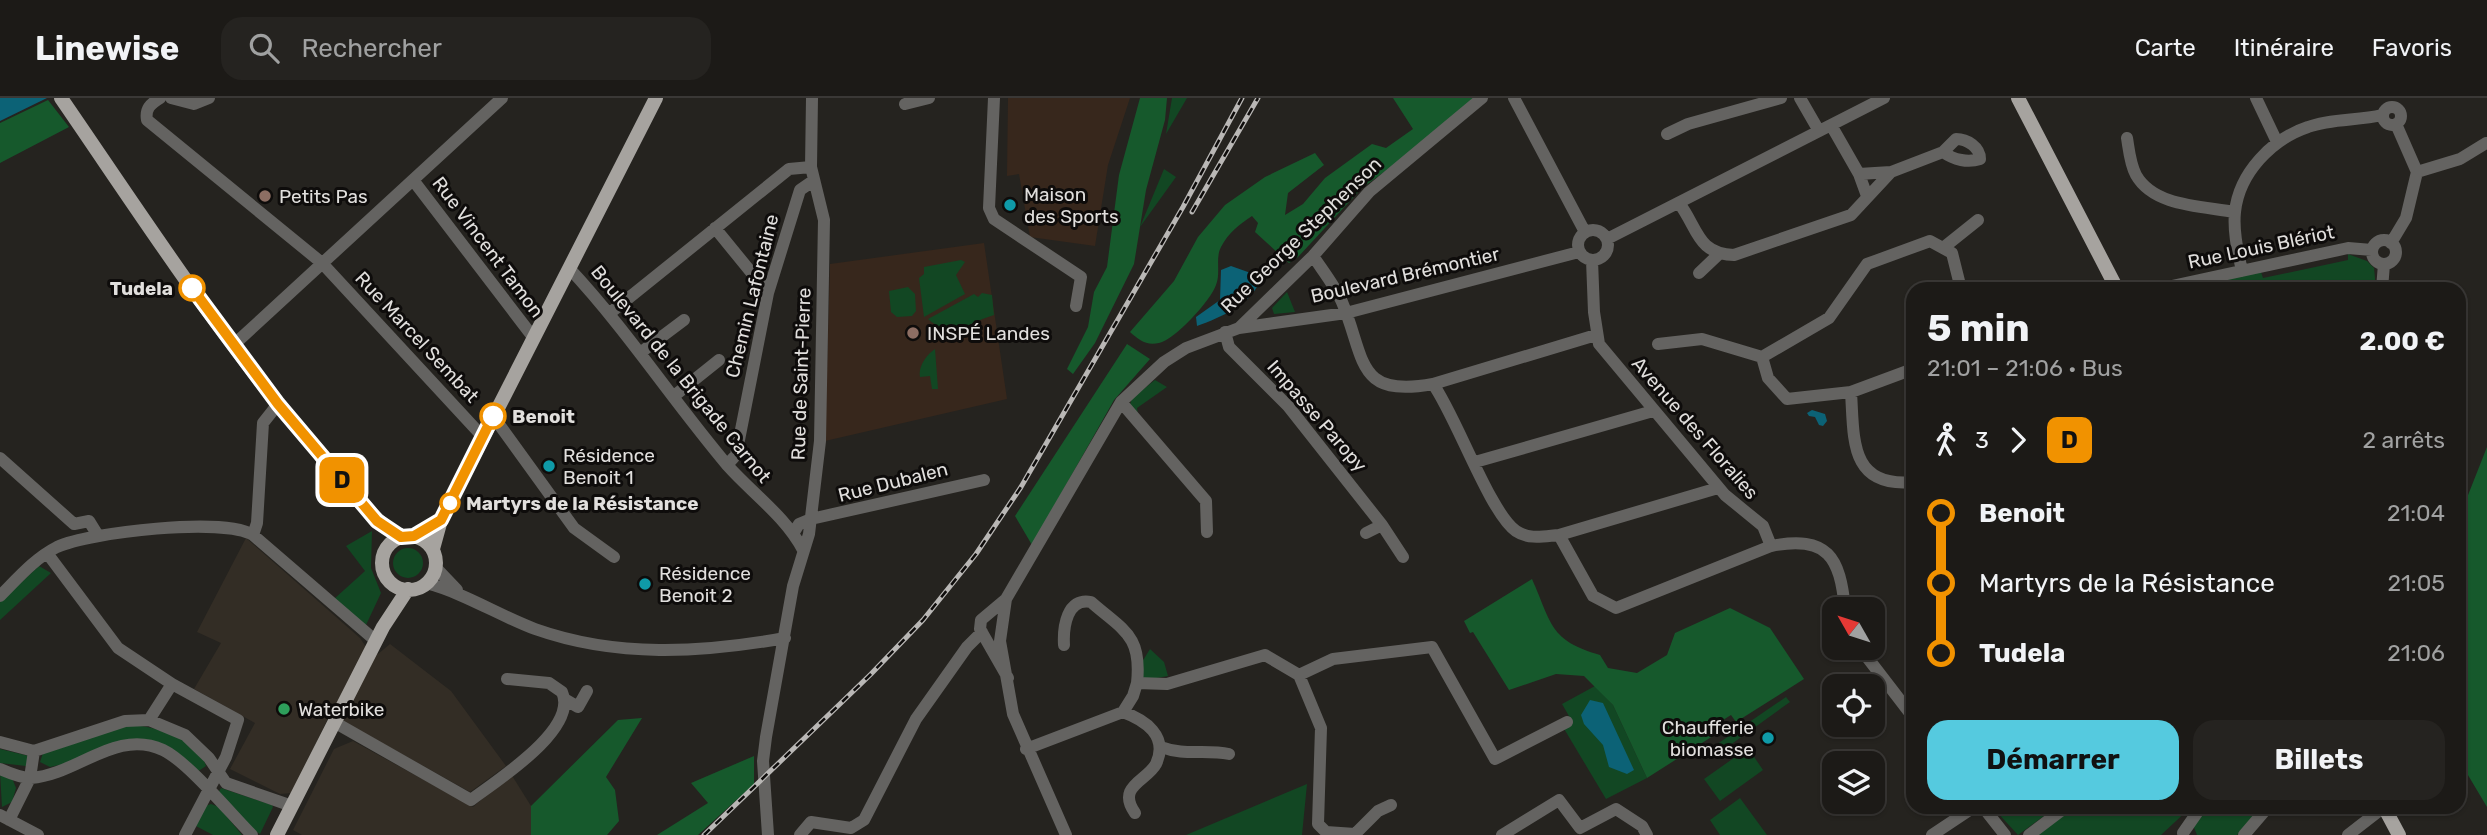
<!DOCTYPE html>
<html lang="fr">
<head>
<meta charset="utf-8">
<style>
  :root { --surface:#1c1a17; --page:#252320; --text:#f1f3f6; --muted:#a0a1a1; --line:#3a3836; --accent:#55cadf }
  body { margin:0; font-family:Rubik,sans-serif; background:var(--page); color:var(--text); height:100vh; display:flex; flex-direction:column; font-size:26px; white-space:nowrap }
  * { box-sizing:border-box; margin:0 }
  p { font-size:23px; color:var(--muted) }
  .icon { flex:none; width:38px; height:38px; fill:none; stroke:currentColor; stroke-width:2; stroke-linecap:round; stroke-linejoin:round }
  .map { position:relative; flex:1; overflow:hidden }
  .drawer { position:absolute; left:1906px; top:184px; width:560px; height:532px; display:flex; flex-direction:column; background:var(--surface); border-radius:21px; box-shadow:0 2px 5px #0004,0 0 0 2px var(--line) }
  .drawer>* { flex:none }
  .badge { padding:0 14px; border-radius:10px; font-size:24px; line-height:46px }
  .needle { width:46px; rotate:309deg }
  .buttons { position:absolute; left:1822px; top:499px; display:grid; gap:14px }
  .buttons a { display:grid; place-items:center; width:63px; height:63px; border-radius:14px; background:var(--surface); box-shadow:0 2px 5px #0004,0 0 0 2px var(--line); font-size:35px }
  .map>.badge { position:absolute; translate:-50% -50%; box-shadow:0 0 0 4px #fff }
  .legs { display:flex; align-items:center; gap:10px; height:77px; padding:0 21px; font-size:23px }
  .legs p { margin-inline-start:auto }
  .overview { display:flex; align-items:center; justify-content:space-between; height:119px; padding:0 21px }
  h1 { font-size:38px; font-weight:700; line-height:52px }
  .action { display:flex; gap:14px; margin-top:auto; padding:14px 21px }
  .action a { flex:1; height:80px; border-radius:21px; background:var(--accent); color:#111; font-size:28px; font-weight:700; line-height:80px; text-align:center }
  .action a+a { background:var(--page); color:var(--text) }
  ul { padding:0 21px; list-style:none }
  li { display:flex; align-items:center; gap:24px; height:70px; font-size:26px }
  li i { display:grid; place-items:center; width:10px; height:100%; margin:0 9px; background:currentColor }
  li i::after { content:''; width:18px; height:18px; margin:-9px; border:5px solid; border-radius:50%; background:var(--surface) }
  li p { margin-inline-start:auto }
  li:first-child i { background:linear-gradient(#0000 50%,currentColor 0) }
  li:last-child i { background:linear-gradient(currentColor 50%,#0000 0) }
  header { display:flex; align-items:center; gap:42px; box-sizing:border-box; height:98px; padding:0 35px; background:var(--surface); border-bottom:2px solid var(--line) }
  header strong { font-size:33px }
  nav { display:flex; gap:38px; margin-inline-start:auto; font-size:24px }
  .search { width:490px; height:63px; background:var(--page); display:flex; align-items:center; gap:18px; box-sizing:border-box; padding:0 24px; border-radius:21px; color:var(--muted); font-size:26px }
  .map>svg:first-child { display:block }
  .built { fill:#332d25 }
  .education { fill:#37271c }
  .green { fill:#124723 }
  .forest { fill:#16592c }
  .water { fill:#0c6276 }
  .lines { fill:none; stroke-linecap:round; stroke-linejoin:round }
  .minor { stroke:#646361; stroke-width:12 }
  .major { stroke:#a6a39f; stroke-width:14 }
  .rail-casing { stroke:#b9b7b5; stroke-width:5 }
  .rail { stroke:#0e0c0b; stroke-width:2.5; stroke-dasharray:8; stroke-linecap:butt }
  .line-1-casing { stroke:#fff; stroke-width:16 }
  .line-1 { stroke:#f19200; stroke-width:10 }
  .education-dot { fill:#8d6e63; stroke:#0e0c0b; stroke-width:2.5 }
  .culture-dot { fill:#0f9aa8; stroke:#0e0c0b; stroke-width:2.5 }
  .stop-1-dot { fill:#fff; stroke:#f19200; stroke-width:3.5 }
  .leisure-dot { fill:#2e9e5b; stroke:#0e0c0b; stroke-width:2.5 }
  .labels { text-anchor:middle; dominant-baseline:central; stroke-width:6; stroke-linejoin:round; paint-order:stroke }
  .poi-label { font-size:19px; fill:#e1dfdd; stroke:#0e0c0b; text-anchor:start }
  .street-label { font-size:19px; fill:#e1dfdd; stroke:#0e0c0b }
  .stop-label { font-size:19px; font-weight:bold; fill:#e1dfdd; stroke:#0e0c0b; text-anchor:start }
</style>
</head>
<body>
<header>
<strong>Linewise</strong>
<div class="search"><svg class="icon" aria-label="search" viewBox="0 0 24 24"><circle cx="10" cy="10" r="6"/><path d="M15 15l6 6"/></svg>Rechercher</div>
<nav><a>Carte</a><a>Itinéraire</a><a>Favoris</a></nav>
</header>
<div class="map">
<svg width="2487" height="737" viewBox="0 0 2487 737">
  <rect width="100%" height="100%" fill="#25231f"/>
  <!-- built -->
  <path class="built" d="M246,440L360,540L366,549L378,556L390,546L451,593L506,668L470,694L330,616L292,695L280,696L230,671L255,625L194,591L221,545L197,534Z
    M353,643L473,709L511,676L531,708V737H302L293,732L334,651Z"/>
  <!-- education -->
  <path class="education" d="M1008,0H1130L1108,67L1095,148L1030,139L1019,76L1007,78Z
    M984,145L1007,301L825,343L830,166Z"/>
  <!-- green -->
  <path class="green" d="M1172,0H1187L1166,36Z
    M1164,71L1176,79L1140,129Z
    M2348,156L2367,163L2374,170L2376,191H2183L2261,174L2263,180L2348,162Z
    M961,162L965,164L956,177L965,196L924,219L919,180L924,176V169Z
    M908,189L915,196L916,213L912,218L897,219L891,214L889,193Z
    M1287,194L1295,214L1274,216L1272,210Z
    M982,195L992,197L994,217C970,224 951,242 928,221L974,196L978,199Z
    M935,251L938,291H932L930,278L920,279C918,269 926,257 935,251Z
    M1155,282L1167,289L1137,310L1138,317L1130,307L1132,300Z
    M372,433L371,470L381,495L366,527L334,501L365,473L346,448Z
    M393 465a15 15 0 1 1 30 0a15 15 0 1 1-30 0Z
    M39,468L51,475L0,522V504Z
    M1150,551L1164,564L1168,578L1146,582L1141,577L1142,564Z
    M1595,588L1613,607L1647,680L1606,701L1563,629L1573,625L1562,606Z
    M1786,599L1790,604L1712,660L1707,653Z
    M135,627C159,630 199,642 206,668L197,674L157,645L50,669L40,664L43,655L116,628Z
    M1748,650L1763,672L1720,703L1704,681Z
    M0,651L29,658L26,668L0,665Z
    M0,674L12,680L16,690L12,704L2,709Z
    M1307,686L1302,737H1186Z
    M221,690L272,707L273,709L260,736L253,732L218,695Z
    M1740,700L1767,737H1720L1710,722Z
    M211,706L219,709L242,737H213L194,727L205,708Z
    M1998,709H2056L2018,737L1995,712Z
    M2073,709H2191L2161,737H2037Z
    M2209,709H2262L2237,737H2197L2193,727Z"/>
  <!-- forest -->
  <path class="forest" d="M1140,0H1167L1165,22L1146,92L1134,166L1095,245L1073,276L1067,271L1088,229L1094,194L1107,169L1119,77Z
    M1393,0H1479L1446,29L1362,90L1298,159L1289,165L1255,134L1258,125L1252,118C1239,127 1229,134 1221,149C1215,160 1221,175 1216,187C1211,202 1175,242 1159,245C1146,248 1139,242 1130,234L1174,183L1198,139L1225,107L1265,79L1315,55L1324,67L1288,95L1285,117L1303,106L1325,80L1372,46L1386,50L1413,31Z
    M48,2L69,29L0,65V25Z
    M1127,246L1150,261L1114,302L1032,447L1015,418Z
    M2487,349V709L2459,662V420Z
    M1532,481C1552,526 1549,542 1600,557L1608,570L1637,575L1667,557L1675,535L1730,510L1770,530L1804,581L1736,624L1731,617L1723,622L1727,629L1647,680L1613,607L1584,578L1556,576L1509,592L1473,534L1470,535L1464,523Z
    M642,620L606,679L615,692L619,723L607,737H531V708L618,622Z
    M754,658V686L698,737H657L708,705L691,685Z"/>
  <!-- water -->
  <path class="water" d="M0,0H47L0,23Z
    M1231,168L1262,179C1252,206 1222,219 1197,228L1196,219L1220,202L1221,172Z
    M1812,312L1825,316L1827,323L1823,328L1819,327L1815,319L1809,318L1807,315Z
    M1590,602L1603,605L1634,672L1627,676L1609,669L1603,647L1584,626L1581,617Z"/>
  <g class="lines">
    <!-- minor -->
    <path class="minor" d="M160,0C150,6 145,11 147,22L322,165L483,339
      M171,0L194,6L209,0
      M994,0L989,110L994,121L1081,179L1076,208
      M1514,0L1585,134
      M1800,0L1819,33
      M2256,0L2277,44
      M905,6L929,0
      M2383 18a9 9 0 1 1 18 0a9 9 0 1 1-18 0Z
      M1831,27L1859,76L1867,98
      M1667,36L1688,26L1781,0
      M2127,40C2129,52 2130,66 2136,77C2154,109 2203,108 2235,114
      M2417,74L2460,61L2486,45
      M1859,76L1891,74L1943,54C1954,62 1968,65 1980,61C1980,49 1967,41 1956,41L1943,54
      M413,82L533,239
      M1679,105C1698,130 1697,156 1734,157L1851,117L1891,74
      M715,130L768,195
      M1578 147a15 15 0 1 1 30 0a15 15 0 1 1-30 0Z
      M1607,141L1884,0
      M2372 154a12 12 0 1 1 24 0a12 12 0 1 1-24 0Z
      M2391,145L2406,120L2417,74L2396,26
      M1943,150L1978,122
      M1313,158C1323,173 1335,188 1342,204C1366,261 1355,300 1433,286C1456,318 1490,415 1516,433C1529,442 1545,438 1559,437L1718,390
      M1592,162L1594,214L1599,246L1725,397L1763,428L1771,448
      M569,170C627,232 673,303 728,368C752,395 786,419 803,452
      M2242,173C2238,154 2233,134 2235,114C2239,75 2272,41 2308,29C2332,20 2358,23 2382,17
      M1699,175L1718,157
      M2158,191L2348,150L2372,152
      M2382,191L2384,166
      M610,215L789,71L811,69
      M1239,230L1346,215L1579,154
      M1225,234L1229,249L1288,308L1382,427L1366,435
      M240,241L502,0
      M1658,246L1702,241L1762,259
      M640,255L684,222
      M1762,259L1829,220L1867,166L1930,143L1952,155L1961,191
      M1762,259L1768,280L1787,301L1851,294L1913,271
      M1433,286L1596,237
      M1851,294C1854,340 1849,390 1913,384
      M674,298L719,262
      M1121,304L1206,403L1207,434
      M493,318L574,430L614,459
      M0,360L74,426L89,423L97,436
      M1475,364L1653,313
      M727,367L736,357L768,195L800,92L813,83
      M1382,427L1403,459
      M793,436L799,426L811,421L984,382
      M253,437L257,425L263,325L278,306
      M1559,437L1593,498L1616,510L1771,448C1828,437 1840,459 1845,511
      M47,455L118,550L172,586L238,622L226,659L185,737
      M436,470L457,492
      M426,485C464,495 498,517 535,531C617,560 701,555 785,540
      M0,498C17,481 35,460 57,449C90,434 224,419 253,437L376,543
      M1006,501L1000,543L1013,616L1066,737
      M1064,547C1063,529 1067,499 1091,504C1124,533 1142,537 1137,585
      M1860,550L1913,619
      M1299,577L1333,561L1432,549L1495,661L1567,624
      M1008,580L980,531L981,522L1006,501L1121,304L1164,264L1186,250L1239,230L1313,158L1369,94L1482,0
      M566,602L578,609L587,593
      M1123,614C1145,622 1169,638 1156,666C1147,683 1116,688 1135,715
      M149,622L172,586
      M334,624L471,702C496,683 579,631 562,594L549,585L507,581
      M0,644L34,653L125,623L149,622L185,637L209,660L226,685L292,708
      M1161,649C1184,658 1206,651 1229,656
      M1026,651L1123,614L1133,598L1137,585L1167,586L1265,557L1299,577L1321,630L1318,726L1326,734L1355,736L1378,713L1391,707
      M0,671C9,675 21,680 31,680C77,677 116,630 163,652C188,664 230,715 252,737
      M1983,709L2005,737
      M0,717L38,737
      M9,722L30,680L34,653
      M2183,735L2201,709
      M768,737L763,663L766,639L793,488L809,436L820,343L824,122L811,69L812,0
      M800,737L811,724L851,730L864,722L916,621L967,549L982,534
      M1502,737L1559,702L1580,730L1616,711L1642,728L1647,737
      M1932,737L1974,709
      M2029,737L2066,709
      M2244,737L2268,709
      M2348,737L2384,709"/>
    <!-- major -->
    <path class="major" d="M61,0C142,118 220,239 313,348C340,380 365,417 401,439
      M2018,0L2117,191
      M382 465a27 27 0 1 1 54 0a27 27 0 1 1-54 0Z
      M433,451L441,422L656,0
      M2384,709L2399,737
      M277,737L383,529L408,491"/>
    <!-- rail casing -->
    <g class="rail-casing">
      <path id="rail" d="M1192,114L1258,0
        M704,737L871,576L923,522L976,456L1021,389L1183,109L1242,0"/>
    </g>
    <!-- rail -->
    <use href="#rail" class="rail"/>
  </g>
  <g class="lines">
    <!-- line-1 casing -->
    <g class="line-1-casing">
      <path id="line-1" d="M192,190L278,306L377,423L401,439L414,438L441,422L493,318"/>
    </g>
    <!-- line-1 -->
    <use href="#line-1" class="line-1"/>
  </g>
  <!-- markers -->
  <g class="education-dot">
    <circle cx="265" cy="98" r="7"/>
    <circle cx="913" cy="235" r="7"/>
  </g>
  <g class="culture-dot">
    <circle cx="1010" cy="107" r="7"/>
    <circle cx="549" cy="368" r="7"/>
    <circle cx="645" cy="486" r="7"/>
    <circle cx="1768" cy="640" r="7"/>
  </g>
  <g class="stop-1-dot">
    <circle cx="192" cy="190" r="12"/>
    <circle cx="493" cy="318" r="12"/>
    <circle cx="450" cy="405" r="9"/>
  </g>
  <circle class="leisure-dot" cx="284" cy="611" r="7"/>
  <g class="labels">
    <!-- poi labels -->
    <g class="poi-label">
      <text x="1024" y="96">Maison<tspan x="1024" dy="22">des Sports</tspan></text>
      <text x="279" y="98">Petits Pas</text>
      <text x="927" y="235">INSPÉ Landes</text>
      <text x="563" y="357">Résidence<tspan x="563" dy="22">Benoit 1</tspan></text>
      <text x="659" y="475">Résidence<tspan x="659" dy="22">Benoit 2</tspan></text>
      <text x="298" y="611">Waterbike</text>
      <text x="1754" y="629" text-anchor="end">Chaufferie<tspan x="1754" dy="22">biomasse</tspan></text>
    </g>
    <!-- street labels -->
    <g class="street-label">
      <text transform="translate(1301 137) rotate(-44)">Rue George Stephenson</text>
      <text transform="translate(488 149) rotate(53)">Rue Vincent Tamon</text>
      <text transform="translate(2261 149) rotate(-12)">Rue Louis Blériot</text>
      <text transform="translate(1405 177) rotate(-13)">Boulevard Brémontier</text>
      <text transform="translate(752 198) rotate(-76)">Chemin Lafontaine</text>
      <text transform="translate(417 239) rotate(47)">Rue Marcel Sembat</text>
      <text transform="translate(681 276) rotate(51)">Boulevard de la Brigade Carnot</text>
      <text transform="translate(801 276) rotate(-88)">Rue de Saint-Pierre</text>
      <text transform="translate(1317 318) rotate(49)">Impasse Paropy</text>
      <text transform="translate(1695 330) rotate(49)">Avenue des Floralies</text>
      <text transform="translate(893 384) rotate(-14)">Rue Dubalen</text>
    </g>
    <!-- stop labels -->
    <g class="stop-label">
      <text x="173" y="190" text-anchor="end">Tudela</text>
      <text x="512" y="318">Benoit</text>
      <text x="466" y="405">Martyrs de la Résistance</text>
    </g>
  </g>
</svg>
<div class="buttons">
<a><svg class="needle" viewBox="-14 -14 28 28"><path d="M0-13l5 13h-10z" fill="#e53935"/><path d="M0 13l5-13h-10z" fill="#a0a1a1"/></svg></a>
<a><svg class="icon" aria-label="locate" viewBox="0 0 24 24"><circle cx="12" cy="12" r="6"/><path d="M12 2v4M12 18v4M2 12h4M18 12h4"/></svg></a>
<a><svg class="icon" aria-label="layers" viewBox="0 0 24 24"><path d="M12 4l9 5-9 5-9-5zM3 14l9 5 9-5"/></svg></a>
</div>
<b class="badge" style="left:342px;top:382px;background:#f19200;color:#111">D</b>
<section class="drawer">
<div class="overview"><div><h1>5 min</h1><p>21:01 – 21:06 · Bus</p></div><b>2.00 €</b></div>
<div class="legs"><svg class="icon" aria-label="walk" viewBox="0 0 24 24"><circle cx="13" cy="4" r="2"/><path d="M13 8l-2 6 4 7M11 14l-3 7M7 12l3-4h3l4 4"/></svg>3<svg class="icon" aria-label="forward" viewBox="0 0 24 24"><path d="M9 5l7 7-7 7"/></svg><b class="badge" style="background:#f19200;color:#111">D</b><p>2 arrêts</p></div>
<ul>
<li><i style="color:#f19200"></i><b>Benoit</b><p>21:04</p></li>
<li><i style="color:#f19200"></i><span>Martyrs de la Résistance</span><p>21:05</p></li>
<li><i style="color:#f19200"></i><b>Tudela</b><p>21:06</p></li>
</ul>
<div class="action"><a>Démarrer</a><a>Billets</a></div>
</section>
</div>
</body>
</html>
